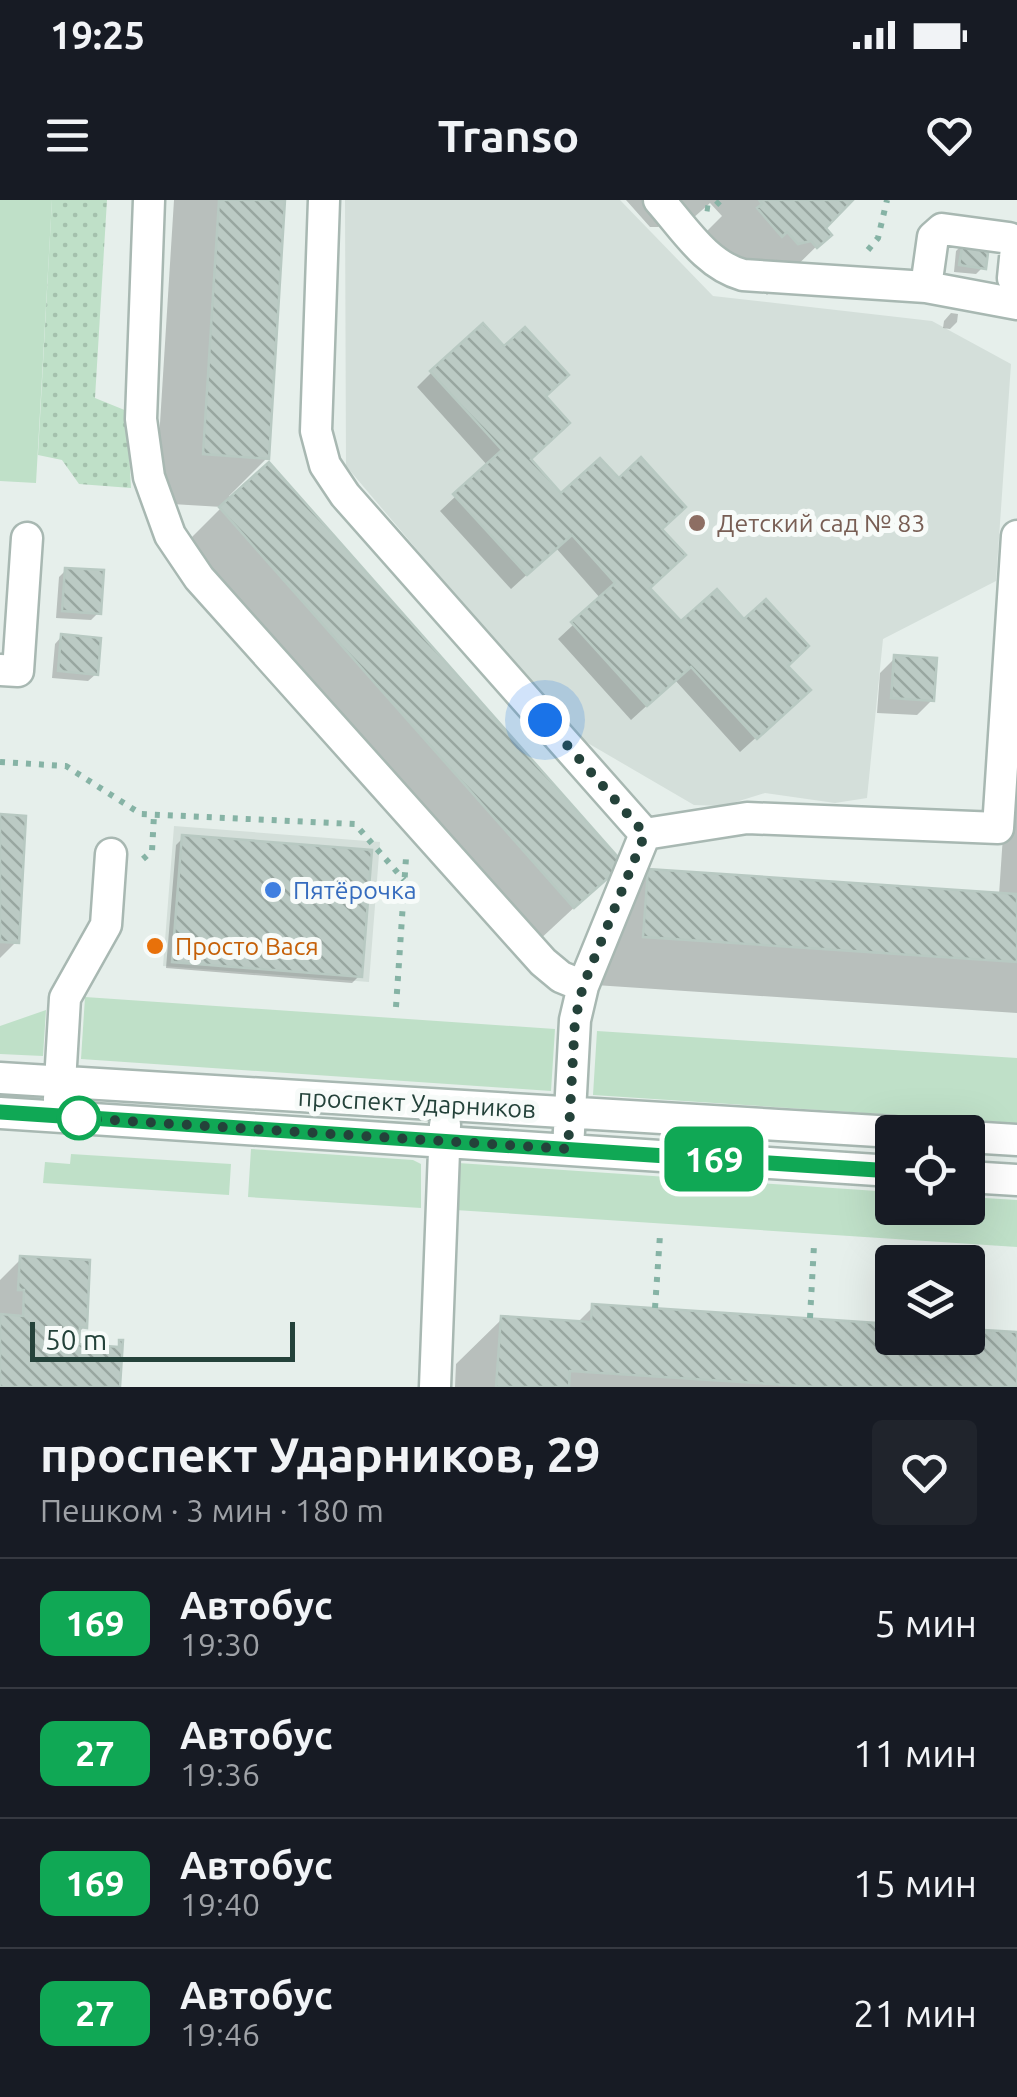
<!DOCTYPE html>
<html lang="ru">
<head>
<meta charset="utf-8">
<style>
  :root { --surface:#171b24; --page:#20242c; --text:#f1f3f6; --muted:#9ea1a6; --line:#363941 }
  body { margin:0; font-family:Ubuntu,sans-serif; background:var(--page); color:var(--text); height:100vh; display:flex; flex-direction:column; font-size:38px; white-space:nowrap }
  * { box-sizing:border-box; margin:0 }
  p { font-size:32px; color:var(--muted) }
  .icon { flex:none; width:55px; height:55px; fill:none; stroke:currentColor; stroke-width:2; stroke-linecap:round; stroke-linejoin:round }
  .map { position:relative; height:1187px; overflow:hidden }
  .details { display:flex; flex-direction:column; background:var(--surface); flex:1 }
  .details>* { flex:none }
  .badge { padding:0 20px; border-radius:15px; font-size:35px; line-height:65px }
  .buttons { position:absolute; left:875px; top:915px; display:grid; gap:20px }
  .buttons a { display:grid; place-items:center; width:110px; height:110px; border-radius:10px; background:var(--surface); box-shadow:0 10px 40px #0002; font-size:50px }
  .scale { position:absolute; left:30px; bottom:25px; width:265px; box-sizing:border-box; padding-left:10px; border:5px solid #24423a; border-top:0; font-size:28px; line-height:35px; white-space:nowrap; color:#24423a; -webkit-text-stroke:8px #f7fbf9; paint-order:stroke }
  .you { position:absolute; width:50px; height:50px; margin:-25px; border:8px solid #fff; border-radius:50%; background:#1a73e8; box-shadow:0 0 0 15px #1a73e833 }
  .map>.badge { position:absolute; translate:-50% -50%; box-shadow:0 0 0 5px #fff }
  .round { display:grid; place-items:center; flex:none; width:105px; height:105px; border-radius:10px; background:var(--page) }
  .headline { display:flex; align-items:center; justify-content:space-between; height:170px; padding:0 40px }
  h1 { font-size:48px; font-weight:600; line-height:75px }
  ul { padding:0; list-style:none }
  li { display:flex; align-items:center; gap:30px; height:130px; padding:0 40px; border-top:2px solid var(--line) }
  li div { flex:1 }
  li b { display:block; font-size:38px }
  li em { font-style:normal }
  li .badge { min-width:110px; font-weight:700; text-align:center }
  .status { display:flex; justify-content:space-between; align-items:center; height:70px; padding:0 50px; background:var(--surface); direction:ltr }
  .status svg { height:28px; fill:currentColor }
  header { display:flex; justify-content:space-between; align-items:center; height:130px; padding:0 40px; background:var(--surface); font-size:45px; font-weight:600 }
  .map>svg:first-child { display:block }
  .built { fill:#d4dfda }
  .green { fill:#bfe0c8 }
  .park { fill:url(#park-dots) }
  .shadow { fill:#0003 }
  .building { fill:url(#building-back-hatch); stroke:#b8c9c2; stroke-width:2.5 }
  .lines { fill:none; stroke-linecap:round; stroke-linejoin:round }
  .minor-casing { stroke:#a8b8b2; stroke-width:35 }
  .path { stroke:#86b3a5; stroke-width:6; stroke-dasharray:5 8; stroke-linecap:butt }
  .minor { stroke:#fff; stroke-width:30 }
  .line-casing { stroke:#fff; stroke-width:22 }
  .line { stroke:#10a855; stroke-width:15 }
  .walk { stroke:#24423a; stroke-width:10; stroke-dasharray:0 18 }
  .education-dot { fill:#8d6e63; stroke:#f7fbf9; stroke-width:4 }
  .shop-dot { fill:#3f7fe0; stroke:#f7fbf9; stroke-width:4 }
  .food-dot { fill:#e8710a; stroke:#f7fbf9; stroke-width:4 }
  .stop-dot { fill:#fff; stroke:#10a855; stroke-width:5 }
  .labels { text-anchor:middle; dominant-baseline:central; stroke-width:10; stroke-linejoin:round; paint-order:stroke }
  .education-label { font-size:25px; fill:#785e54; stroke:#f7fbf9; text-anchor:start }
  .shop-label { font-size:25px; fill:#366cbe; stroke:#f7fbf9; text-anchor:start }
  .food-label { font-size:25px; fill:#c56008; stroke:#f7fbf9; text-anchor:start }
  .street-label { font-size:25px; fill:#24423a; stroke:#f7fbf9 }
</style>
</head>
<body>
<div class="status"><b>19:25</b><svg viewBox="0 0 49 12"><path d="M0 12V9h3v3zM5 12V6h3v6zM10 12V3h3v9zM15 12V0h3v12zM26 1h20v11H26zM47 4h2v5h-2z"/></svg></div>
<header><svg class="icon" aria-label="menu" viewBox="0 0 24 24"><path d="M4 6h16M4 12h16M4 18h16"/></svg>Transo<svg class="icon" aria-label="heart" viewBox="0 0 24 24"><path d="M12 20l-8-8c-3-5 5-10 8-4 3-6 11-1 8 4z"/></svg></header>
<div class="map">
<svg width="1017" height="1187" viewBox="0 0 1017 1187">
  <defs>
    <pattern id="park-dots" width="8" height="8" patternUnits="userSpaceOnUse" patternTransform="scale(2.5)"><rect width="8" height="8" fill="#bfe0c8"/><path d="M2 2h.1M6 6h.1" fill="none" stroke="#a4c1ad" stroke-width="1.8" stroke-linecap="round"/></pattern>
    <pattern id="building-back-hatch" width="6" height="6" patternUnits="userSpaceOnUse" patternTransform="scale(2.5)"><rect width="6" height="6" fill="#bbcac4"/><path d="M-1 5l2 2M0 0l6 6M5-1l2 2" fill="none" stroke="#98a6a0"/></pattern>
  </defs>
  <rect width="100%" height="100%" fill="#e6efeb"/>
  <!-- built -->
  <path class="built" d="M345,0H620L713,96L932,121L1011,164L996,381L883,439L867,598L835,603L765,593L723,606L694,605L574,535L346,266Z
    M174,626L380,642L369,782L163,766Z"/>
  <!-- green -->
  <path class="green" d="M0,0H52L36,283L0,281Z
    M85,797L555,829L551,891L81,859Z
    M46,810L43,856L0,854V826Z
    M597,831L1017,858V923L593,895Z
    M251,949L413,960L421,964V1008L248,997Z
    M71,954L231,964L229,995L43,983L45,962L70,964Z
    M458,963L892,992V1008H968V997L1017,1000V1047L455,1010Z"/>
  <!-- park -->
  <path class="park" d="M52,0H107L95,198L127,211L131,288L79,284L62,260L38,255Z"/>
  <!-- shadow -->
  <path class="shadow" d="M174,0H283L267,258L229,296L621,664L523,755L172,357L222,307L155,303Z
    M626,0H851L824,29L828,35L767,95L761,89L748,92L703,35L722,16L710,3L692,19L666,20L658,27H650Z
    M963,44L983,67L976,74L954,72L956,51Z
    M951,113L958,114L957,122L950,129L943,128L944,121Z
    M432,172L543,197L528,259L561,297L659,329L648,389L680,425L785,466L792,505L740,552L675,480L631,520L558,439L601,399L556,348L511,389L440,311L488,266L417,187Z
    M66,370L98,413L91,420L56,418L59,377Z
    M1017,427V813L595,785L599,721L649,672L999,695Z
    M62,436L96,474L88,481L52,478L55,444Z
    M895,458L932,500L917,515L877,513L880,473Z
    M0,616L16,742L0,758Z
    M183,638L359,776L352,783L166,768L176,645Z
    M21,1059L84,1127L77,1134V1147L0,1187V1080Z
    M593,1107L892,1126V1138H968V1131L1017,1134V1187H455L456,1164L502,1119L576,1124Z"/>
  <!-- building -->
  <path class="building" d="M219,0H285L269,259L203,254Z
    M759,0H853L826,28L832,35L817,48L811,41L798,44L787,32L782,37L757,8L762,4Z
    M963,41L989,45L986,69L959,65Z
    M483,123L504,146L525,127L569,175L546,196L570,223L531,259L561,293L600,258L619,278L641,257L686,307L662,329L686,355L650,388L681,421L717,389L744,419L766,399L809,446L788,466L811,490L757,539L691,467L647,506L571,422L615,383L572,335L527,375L453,294L502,250L430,171Z
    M269,262L624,664L574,708L219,307Z
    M65,368L104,370L101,414L62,411Z
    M61,434L101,438L98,475L58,471Z
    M894,455L937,458L934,501L891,498Z
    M0,614L26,616L19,743L0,742Z
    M182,635L372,650L362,777L172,762Z
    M648,669L1017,694V762L643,737Z
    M20,1056L90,1060L87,1128L80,1127L79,1144L119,1147V1140H123L120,1187H0V1114L23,1116L24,1090H18Z
    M592,1104L892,1124V1138H968V1129L1017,1132V1187H817L570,1171L569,1187H496L501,1116L591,1122Z"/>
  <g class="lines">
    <!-- minor casing -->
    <g class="minor-casing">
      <path id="minor" d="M149,0L141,219L149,277L170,335L199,378L543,762L561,777L583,786L575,820L568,949
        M324,0L316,231L325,265L345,295L645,634
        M659,0C684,28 706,65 743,75L926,87L1017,104
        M926,87L933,37L942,29L1009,38L1016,48L1013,78
        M0,470L18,471L27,338
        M583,786L645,634L747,618L998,628L1017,336
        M0,878L894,932
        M59,899L65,798L106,725L111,654
        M0,913L892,971
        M968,937L1017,940
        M968,977L1017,980
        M435,1187L445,925"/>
    </g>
    <!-- path -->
    <path class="path" d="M705,8L712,9L721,0
      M868,50L878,38L887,0
      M0,562L66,566L141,614L355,624L404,680
      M143,659L152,651L154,615
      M396,807L406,658
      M956,1062V1054
      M655,1108L660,1035
      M810,1118L814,1045"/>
    <!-- minor -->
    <use href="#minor" class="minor"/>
  </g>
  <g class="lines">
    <!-- line casing -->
    <g class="line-casing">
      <path id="line" d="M0,912L892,971"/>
    </g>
    <!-- line -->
    <use href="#line" class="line"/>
    <!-- walk -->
    <path class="walk" d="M79,918L568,949L575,820L583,786L645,634L545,520"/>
  </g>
  <!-- markers -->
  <circle class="education-dot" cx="697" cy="323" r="10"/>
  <circle class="shop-dot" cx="273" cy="690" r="10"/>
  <circle class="food-dot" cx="155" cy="746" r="10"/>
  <circle class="stop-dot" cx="79" cy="918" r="20"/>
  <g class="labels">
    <!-- education labels -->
    <g class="education-label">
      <text x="717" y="323">Детский сад № 83</text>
    </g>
    <!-- shop labels -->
    <g class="shop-label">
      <text x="293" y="690">Пятёрочка</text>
    </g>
    <!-- food labels -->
    <g class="food-label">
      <text x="175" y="746">Просто Вася</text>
    </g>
    <!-- street labels -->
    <g class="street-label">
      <text transform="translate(417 903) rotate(3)">проспект Ударников</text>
    </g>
  </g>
</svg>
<div class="buttons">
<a><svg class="icon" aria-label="locate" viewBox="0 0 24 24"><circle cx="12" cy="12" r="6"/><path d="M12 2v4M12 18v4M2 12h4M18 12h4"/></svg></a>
<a><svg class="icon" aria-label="layers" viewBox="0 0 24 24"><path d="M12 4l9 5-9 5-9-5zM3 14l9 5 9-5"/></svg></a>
</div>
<div class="scale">50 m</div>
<div class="you" style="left:545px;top:520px"></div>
<b class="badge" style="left:714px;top:959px;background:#10a855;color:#fff">169</b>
</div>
<section class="details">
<div class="headline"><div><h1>проспект Ударников, 29</h1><p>Пешком · 3 мин · 180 m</p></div><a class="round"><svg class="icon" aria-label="heart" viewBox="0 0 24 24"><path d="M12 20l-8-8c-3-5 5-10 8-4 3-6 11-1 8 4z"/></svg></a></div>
<ul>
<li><span class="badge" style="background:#10a855;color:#fff">169</span><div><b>Автобус</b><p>19:30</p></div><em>5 мин</em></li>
<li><span class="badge" style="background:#10a855;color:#fff">27</span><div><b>Автобус</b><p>19:36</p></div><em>11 мин</em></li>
<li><span class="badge" style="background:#10a855;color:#fff">169</span><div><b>Автобус</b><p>19:40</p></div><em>15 мин</em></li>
<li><span class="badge" style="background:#10a855;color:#fff">27</span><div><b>Автобус</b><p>19:46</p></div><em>21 мин</em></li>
</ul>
</section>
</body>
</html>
